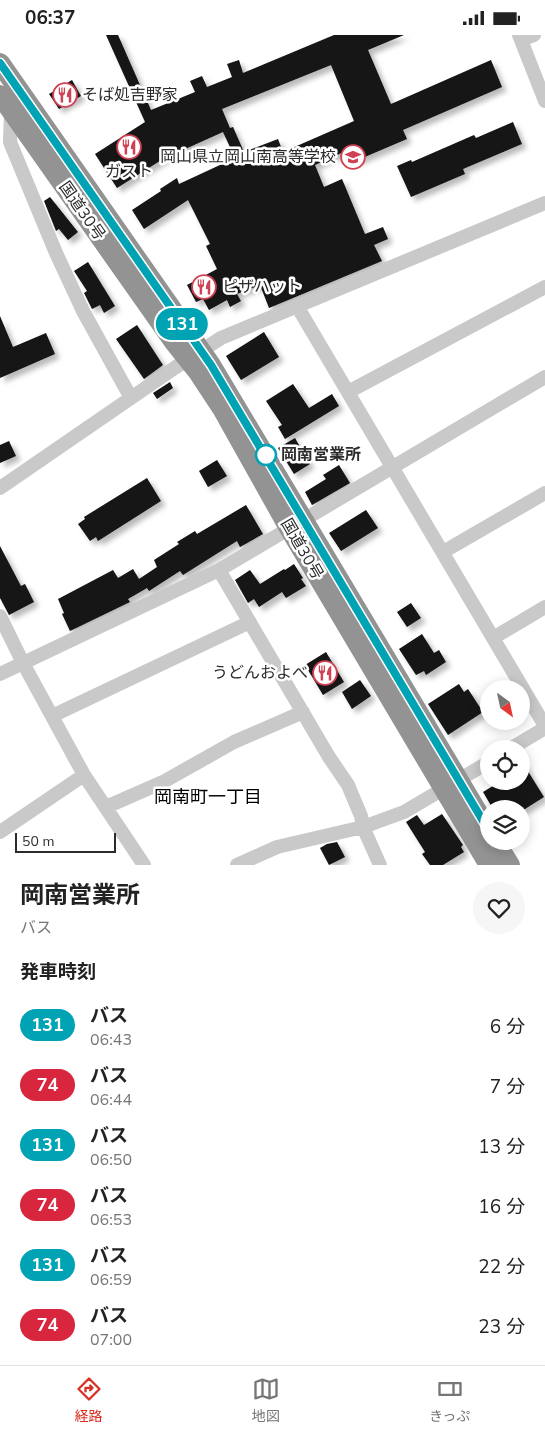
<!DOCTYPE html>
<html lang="ja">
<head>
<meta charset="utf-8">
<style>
  :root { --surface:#fff; --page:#f6f6f6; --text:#222; --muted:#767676; --line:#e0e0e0; --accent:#d93025 }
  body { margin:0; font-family:"Nunito Sans","Noto Sans JP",sans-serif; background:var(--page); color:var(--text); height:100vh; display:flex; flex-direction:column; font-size:19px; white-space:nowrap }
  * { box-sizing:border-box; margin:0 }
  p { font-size:16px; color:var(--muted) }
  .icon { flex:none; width:28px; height:28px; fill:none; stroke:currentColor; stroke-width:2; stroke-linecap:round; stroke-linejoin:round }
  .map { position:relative; height:830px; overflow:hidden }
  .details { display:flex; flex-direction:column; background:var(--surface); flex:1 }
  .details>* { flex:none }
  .badge { padding:0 10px; border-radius:16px; font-size:18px; line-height:32px }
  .needle { width:32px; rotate:147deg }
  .tools { position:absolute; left:480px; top:645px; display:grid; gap:10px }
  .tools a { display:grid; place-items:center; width:50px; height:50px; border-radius:50%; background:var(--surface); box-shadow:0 2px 12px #0003; font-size:25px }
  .scale { position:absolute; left:15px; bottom:12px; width:101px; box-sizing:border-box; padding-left:5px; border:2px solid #2c2c2c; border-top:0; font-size:14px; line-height:18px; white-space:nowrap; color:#2c2c2c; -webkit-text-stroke:4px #fff; paint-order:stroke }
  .map>.badge { position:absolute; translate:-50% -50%; box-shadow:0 0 0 2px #fff }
  h2 { padding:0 20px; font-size:19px; line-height:45px }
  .round { display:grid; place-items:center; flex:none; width:52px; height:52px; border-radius:26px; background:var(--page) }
  .overview { display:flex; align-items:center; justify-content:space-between; height:85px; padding:0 20px }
  h1 { font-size:24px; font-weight:700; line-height:38px }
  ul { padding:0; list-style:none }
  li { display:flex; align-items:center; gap:15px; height:60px; padding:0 20px }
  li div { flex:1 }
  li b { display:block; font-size:19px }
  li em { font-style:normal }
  li .badge { min-width:55px; font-weight:700; text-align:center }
  .status { display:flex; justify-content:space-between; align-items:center; height:35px; padding:0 25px; background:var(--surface); direction:ltr }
  .status svg { height:14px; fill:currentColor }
  .menu { display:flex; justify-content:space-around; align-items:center; height:70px; border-top:1px solid var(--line); background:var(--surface); font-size:14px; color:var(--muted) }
  .menu a { display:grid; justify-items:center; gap:2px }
  .menu .current { color:var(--accent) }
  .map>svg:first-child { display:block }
  .building { fill:#131313; fill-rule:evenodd; filter:url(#shadow) }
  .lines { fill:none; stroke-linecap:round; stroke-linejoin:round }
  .minor { stroke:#c9c9c9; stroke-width:14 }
  .highway { stroke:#939393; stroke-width:20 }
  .line-casing { stroke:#fff; stroke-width:11 }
  .line { stroke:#00a3b4; stroke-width:8 }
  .stop-dot { fill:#fff; stroke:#00a3b4; stroke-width:2.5 }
  .labels { text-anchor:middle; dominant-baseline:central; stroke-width:5; stroke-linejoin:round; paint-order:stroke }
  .poi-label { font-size:16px; fill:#2c2c2c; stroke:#fff; text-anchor:start }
  .street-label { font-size:16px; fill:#2c2c2c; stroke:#fff }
  .stop-label { font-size:16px; font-weight:bold; fill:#2c2c2c; stroke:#fff; text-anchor:start }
  .neighbourhood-label { font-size:18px; fill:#000; stroke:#fff }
</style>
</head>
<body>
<div class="status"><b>06:37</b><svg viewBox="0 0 49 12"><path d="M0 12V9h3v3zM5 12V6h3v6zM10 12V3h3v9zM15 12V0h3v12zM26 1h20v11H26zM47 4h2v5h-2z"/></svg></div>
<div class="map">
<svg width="545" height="830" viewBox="0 0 545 830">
  <defs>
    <filter id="shadow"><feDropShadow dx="4.5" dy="4.5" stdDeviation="2.5" flood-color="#0004"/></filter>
  </defs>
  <rect width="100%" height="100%" fill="#fff"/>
  <!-- building -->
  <path class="building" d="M106,0H118L151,75L195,57L190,46L202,41L207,52L232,42L227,29L239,25L243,38L334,0H404L368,15L391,69L491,25L502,52L403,95L407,104L353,127L348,115L315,130L324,152L342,144L365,199L383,192L388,204L374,210L382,226L269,273L260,250L237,259L241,266L230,272L227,265L209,275L203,264L196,267L187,250L217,234L206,211L210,209L188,165L144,194L132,175L161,156L160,154L177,143L179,149L235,123L223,97L163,124L117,153L95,119L145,87ZM331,30L354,86L283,117L278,104L244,117L233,92L230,93L222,74Z
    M72,45L81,61L59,74L49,59Z
    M513,87L522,109L463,134L465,139L411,162L397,131L411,125L412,127L474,100L476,103Z
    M50,162L78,197L68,205L59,194L56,196L44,166Z
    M88,227L115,271L104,278L100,270L92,274L84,258L87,256L74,236Z
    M0,281L13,312L46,298L55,319L0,343Z
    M137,290L163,330L144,344L116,304Z
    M264,297L279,322L241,345L226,321Z
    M170,347L173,353L157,364L153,358Z
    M293,349L309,373L332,359L339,371L285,404L278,392L282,390L266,366Z
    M295,403L310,429L294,439L278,413Z
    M9,406L16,421L0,428V410Z
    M217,425L227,441L208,452L199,436Z
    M339,430L350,448L312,470L305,457L326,444L323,440Z
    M147,443L161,466L98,506L96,502L90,506L78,489L85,484L84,482Z
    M246,470L263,499L240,512L237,506L183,540L180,536L149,556L147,553L128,564L130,567L70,596L62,579L64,578L58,564L113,535L118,543L133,534L139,544L157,532L154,525L179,509L177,507L195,496L197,499Z
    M366,475L378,493L341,516L329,498Z
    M0,511L21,551L25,549L34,567L9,580L0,563Z
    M294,529L303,543L301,544L306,551L286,563L282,557L259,572L254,564L248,568L235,545L250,535L260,549L284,534L285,535Z
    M411,568L421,583L407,592L397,577Z
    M422,599L434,618L439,615L446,627L426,640L424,636L416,640L399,614Z
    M326,617L344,647L323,660L305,630Z
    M360,645L371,661L352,674L342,657Z
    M459,649L464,657L468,654L483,677L448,700L428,669Z
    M521,725L544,762L525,774H493L483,757L501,746H521Z
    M442,779L463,810L461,812L464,817L443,830H430L422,819L425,817L406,787L417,780L424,790Z
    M337,807L345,822L329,830L320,813L327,809Z"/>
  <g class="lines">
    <!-- minor -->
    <path class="minor" d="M519,0L545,66
      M521,5L534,0
      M11,75L10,107L56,218L83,276L131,363
      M297,271L545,691
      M348,357L545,252
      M0,453L176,332L221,303L545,168
      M443,517L545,458
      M219,535L329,722L348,750L361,781L363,792L380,830
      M0,581L23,628L84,740L144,830
      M493,603L545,572
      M0,639L219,535L545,342
      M52,681L250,587
      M510,714L545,693
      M106,772L163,747L234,707L303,677
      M0,797L84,740
      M237,830L277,812L363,792L404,777L489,727"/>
    <!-- highway -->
    <path class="highway" d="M0,28L211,330L489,796
      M0,60L174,307L198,337L223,375L289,493L489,830
      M495,806L510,830"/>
  </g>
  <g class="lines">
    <!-- line casing -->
    <g class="line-casing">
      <path id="line" d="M0,28L211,330L489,796"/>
    </g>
    <!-- line -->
    <use href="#line" class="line"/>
  </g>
  <!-- icons -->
  <defs>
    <g id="restaurant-ring" transform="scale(1.25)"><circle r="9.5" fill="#fff" stroke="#d04153" stroke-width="1.5"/><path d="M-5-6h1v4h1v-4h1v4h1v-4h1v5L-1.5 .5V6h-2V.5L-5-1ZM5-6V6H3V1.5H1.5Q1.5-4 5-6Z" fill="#d04153"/></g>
    <g id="school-ring" transform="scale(1.25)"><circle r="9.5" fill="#fff" stroke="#d04153" stroke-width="1.5"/><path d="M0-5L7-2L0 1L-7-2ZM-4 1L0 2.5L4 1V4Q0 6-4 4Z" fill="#d04153"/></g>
  </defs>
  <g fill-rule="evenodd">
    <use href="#restaurant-ring" x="65" y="60"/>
    <use href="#restaurant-ring" x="129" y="112"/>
    <use href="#school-ring" x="353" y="122"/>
    <use href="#restaurant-ring" x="204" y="252"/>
    <use href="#restaurant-ring" x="325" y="638"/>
  </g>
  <!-- markers -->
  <circle class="stop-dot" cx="266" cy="420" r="10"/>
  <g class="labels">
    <!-- poi labels -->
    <g class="poi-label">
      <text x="82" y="60">そば処吉野家</text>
      <text x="336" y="122" text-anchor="end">岡山県立岡山南高等学校</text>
      <text x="129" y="137" text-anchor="middle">ガスト</text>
      <text x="222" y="252">ピザハット</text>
      <text x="308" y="638" text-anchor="end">うどんおよべ</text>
    </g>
    <!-- street labels -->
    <g class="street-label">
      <text transform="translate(82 176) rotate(55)">国道30号</text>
      <text transform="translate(302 514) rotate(60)">国道30号</text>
    </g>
    <!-- stop labels -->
    <g class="stop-label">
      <text x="281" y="420">岡南営業所</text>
    </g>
    <!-- neighbourhood labels -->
    <g class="neighbourhood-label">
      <text x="208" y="762">岡南町一丁目</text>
    </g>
  </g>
</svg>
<div class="tools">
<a><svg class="needle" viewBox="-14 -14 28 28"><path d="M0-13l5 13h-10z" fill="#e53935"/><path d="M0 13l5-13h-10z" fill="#767676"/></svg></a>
<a><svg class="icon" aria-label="locate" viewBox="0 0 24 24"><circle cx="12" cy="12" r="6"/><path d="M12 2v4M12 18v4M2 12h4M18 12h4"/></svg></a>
<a><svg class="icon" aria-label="layers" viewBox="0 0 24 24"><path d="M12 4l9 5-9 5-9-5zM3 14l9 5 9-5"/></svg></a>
</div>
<div class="scale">50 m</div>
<b class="badge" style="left:182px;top:289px;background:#00a3b4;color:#fff">131</b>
</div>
<section class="details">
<div class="overview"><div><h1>岡南営業所</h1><p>バス</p></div><a class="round"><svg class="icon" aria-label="heart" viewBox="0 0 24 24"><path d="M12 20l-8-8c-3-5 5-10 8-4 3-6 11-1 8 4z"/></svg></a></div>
<h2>発車時刻</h2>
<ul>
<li><span class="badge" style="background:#00a3b4;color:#fff">131</span><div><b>バス</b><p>06:43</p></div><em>6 分</em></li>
<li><span class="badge" style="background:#d7263d;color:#fff">74</span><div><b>バス</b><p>06:44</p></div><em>7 分</em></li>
<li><span class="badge" style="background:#00a3b4;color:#fff">131</span><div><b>バス</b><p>06:50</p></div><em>13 分</em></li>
<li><span class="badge" style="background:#d7263d;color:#fff">74</span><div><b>バス</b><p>06:53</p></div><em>16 分</em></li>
<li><span class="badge" style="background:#00a3b4;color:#fff">131</span><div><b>バス</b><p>06:59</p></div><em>22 分</em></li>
<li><span class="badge" style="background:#d7263d;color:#fff">74</span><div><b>バス</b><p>07:00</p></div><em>23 分</em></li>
</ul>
</section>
<nav class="menu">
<a class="current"><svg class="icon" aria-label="directions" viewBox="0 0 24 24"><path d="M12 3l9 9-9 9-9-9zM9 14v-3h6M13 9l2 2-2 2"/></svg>経路</a>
<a><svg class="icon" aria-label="map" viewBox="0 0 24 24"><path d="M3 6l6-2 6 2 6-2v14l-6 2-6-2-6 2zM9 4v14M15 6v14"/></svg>地図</a>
<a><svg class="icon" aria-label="tickets" viewBox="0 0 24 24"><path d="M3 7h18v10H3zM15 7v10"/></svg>きっぷ</a>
</nav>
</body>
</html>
